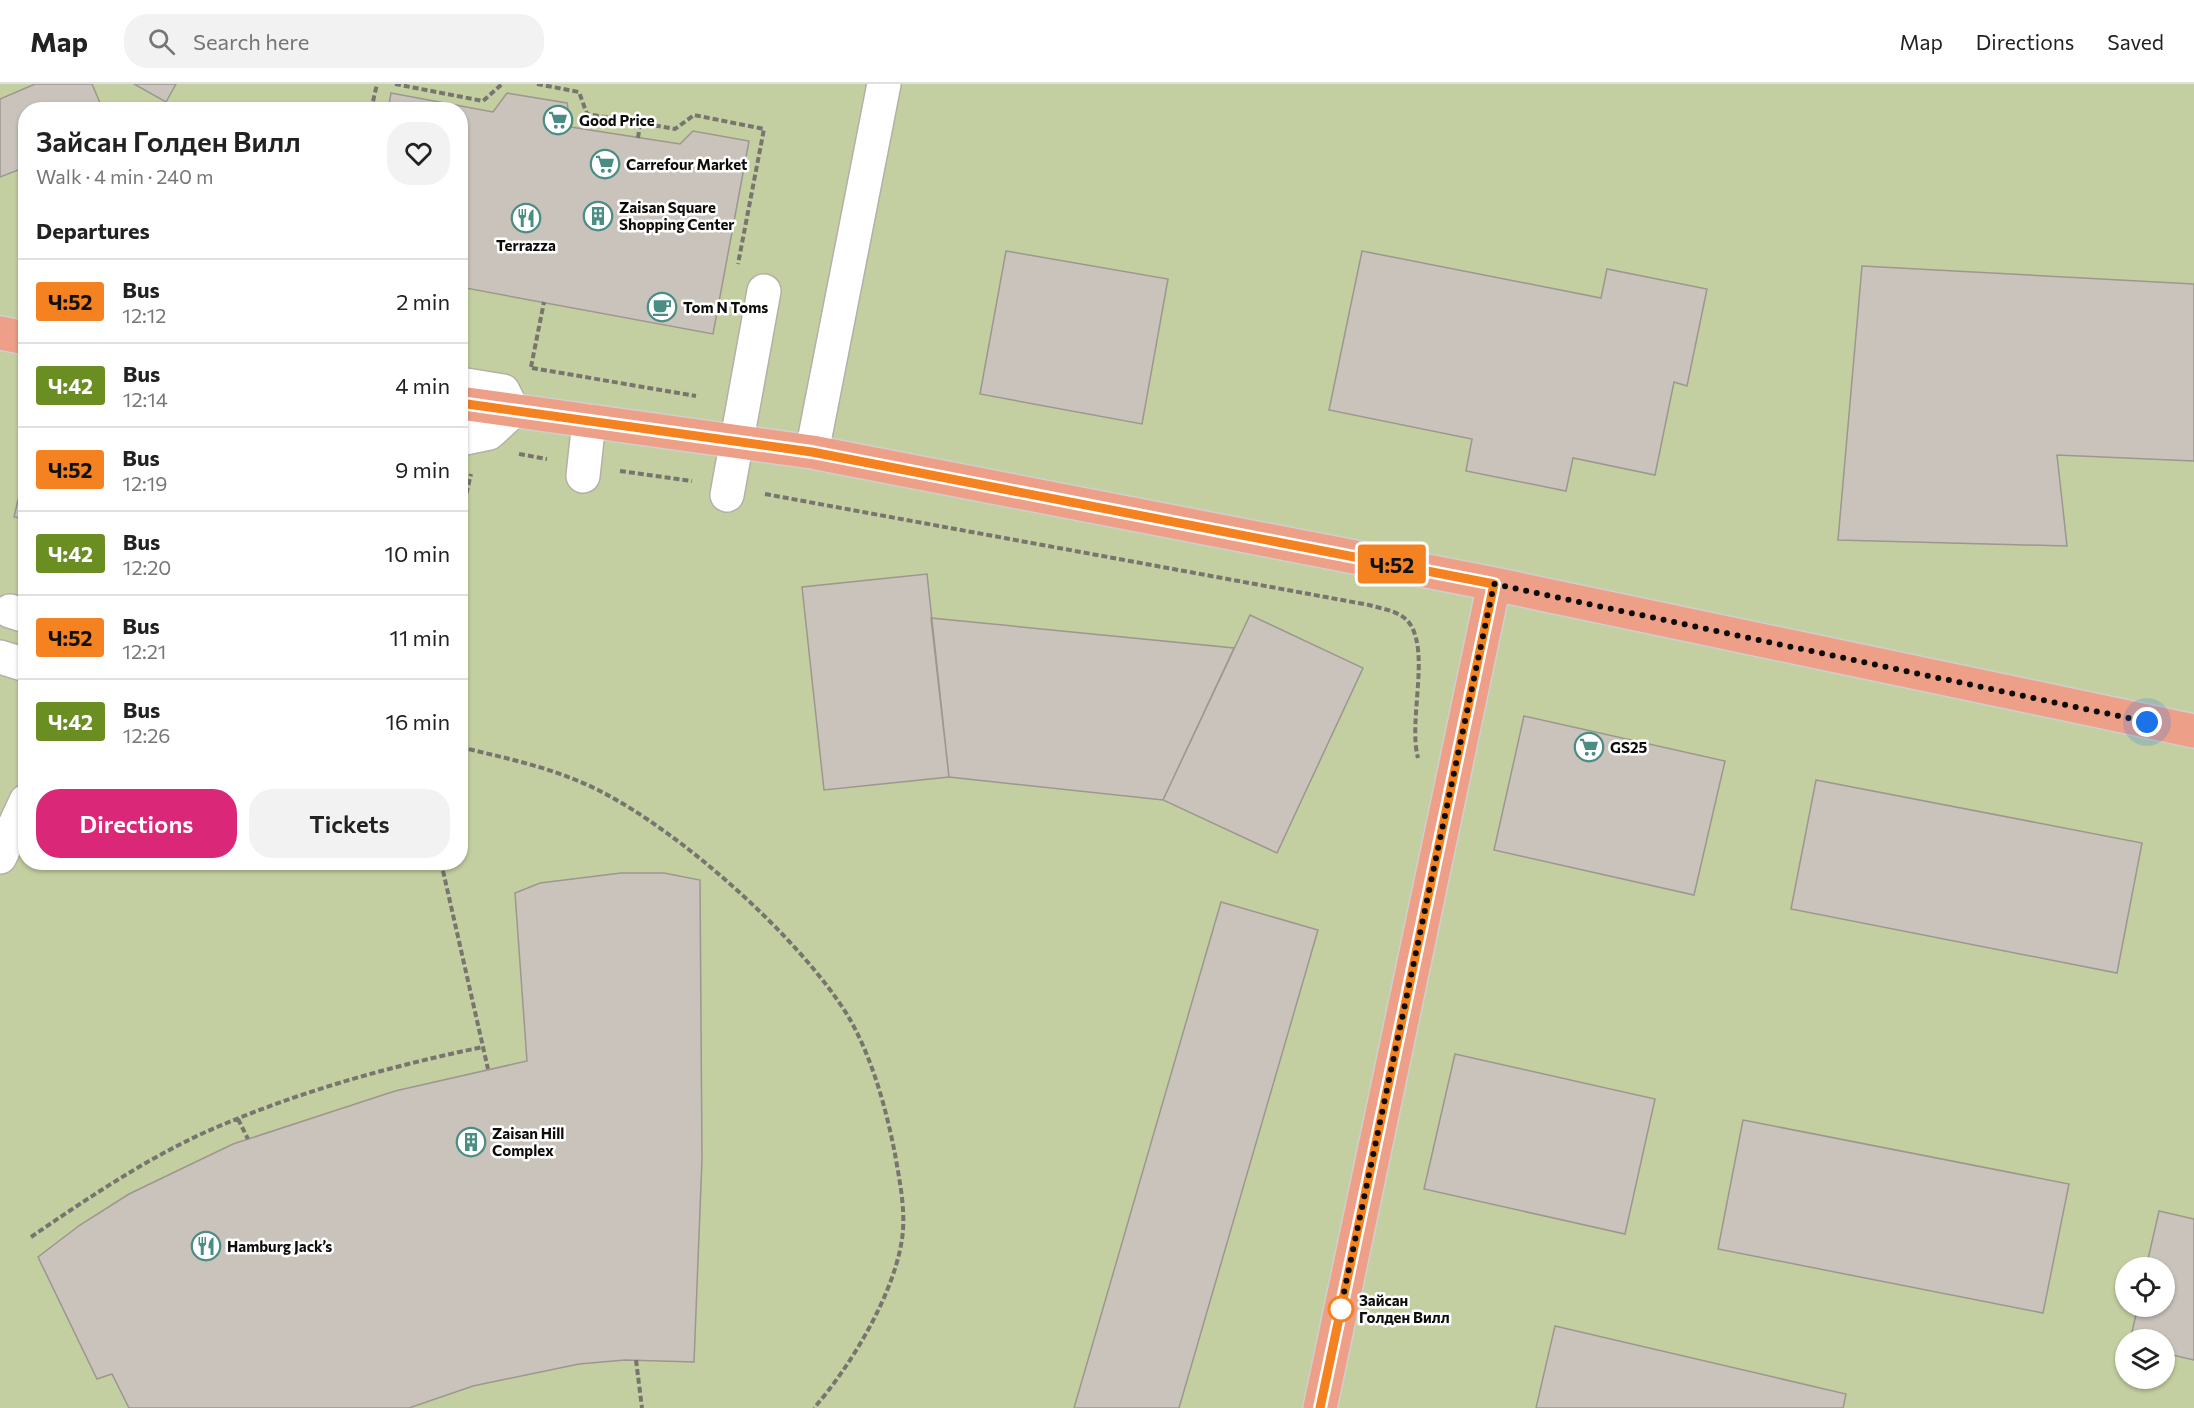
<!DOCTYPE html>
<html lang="en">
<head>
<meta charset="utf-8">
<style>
  :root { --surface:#fff; --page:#f2f2f2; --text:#222; --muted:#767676; --line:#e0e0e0; --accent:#db2777 }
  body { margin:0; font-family:Commissioner,sans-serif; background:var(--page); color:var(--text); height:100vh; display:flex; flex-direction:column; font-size:22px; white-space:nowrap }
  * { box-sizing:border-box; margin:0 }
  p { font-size:20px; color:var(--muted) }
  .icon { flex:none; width:33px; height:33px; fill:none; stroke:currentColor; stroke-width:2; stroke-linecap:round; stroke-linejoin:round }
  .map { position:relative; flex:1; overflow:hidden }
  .side { position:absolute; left:18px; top:18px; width:450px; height:768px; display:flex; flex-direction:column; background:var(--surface); border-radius:24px; box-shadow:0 2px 4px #0004 }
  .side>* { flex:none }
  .badge { padding:0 12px; border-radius:4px; font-size:21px; line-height:39px }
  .fabs { position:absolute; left:2115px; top:1173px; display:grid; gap:12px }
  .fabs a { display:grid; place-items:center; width:60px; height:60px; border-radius:50%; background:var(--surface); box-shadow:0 2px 4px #0004; font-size:30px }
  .you { position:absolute; width:30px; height:30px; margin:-15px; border:4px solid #fff; border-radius:50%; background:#1a73e8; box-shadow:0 0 0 9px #1a73e833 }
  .map>.badge { position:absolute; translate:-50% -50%; box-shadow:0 0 0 3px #fff }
  h2 { padding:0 18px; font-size:22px; line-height:54px }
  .round { display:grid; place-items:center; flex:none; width:63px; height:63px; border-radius:24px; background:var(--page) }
  .head { display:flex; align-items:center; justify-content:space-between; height:102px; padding:0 18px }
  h1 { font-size:28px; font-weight:600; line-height:45px }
  .cta { display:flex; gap:12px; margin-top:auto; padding:12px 18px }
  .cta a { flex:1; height:69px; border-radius:24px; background:var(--accent); color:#fff; font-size:24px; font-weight:600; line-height:69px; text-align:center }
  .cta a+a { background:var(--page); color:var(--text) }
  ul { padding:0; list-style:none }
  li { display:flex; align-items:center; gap:18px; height:84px; padding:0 18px; border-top:2px solid var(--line) }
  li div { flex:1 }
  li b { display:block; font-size:22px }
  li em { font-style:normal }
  li .badge { min-width:66px; font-weight:700; text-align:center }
  header { display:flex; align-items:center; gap:36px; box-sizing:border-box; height:84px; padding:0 30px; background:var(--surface); border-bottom:2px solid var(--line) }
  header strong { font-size:28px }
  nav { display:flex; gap:33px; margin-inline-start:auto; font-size:21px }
  .search { width:420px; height:54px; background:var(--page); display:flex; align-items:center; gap:15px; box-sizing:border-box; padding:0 21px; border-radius:24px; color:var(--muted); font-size:22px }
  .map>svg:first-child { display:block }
  .green { fill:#c4cfa1; fill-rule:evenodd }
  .building { fill:#c9c3bb; stroke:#9c978f; stroke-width:1.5 }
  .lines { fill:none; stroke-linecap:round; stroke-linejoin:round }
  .minor-casing { stroke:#b5afa7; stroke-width:36 }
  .major-casing { stroke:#cfcfce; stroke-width:36 }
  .path { stroke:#78756f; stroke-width:4; stroke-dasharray:6 3; stroke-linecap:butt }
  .minor { stroke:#fff; stroke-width:33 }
  .major { stroke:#ed9f88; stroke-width:33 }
  .line-casing { stroke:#fff; stroke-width:14 }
  .line { stroke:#f58220; stroke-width:9 }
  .walk { stroke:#0e0d0a; stroke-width:6; stroke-dasharray:0 10.8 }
  .stop-dot { fill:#fff; stroke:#f58220; stroke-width:3 }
  .labels { text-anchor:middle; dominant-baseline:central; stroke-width:5; stroke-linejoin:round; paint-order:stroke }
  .poi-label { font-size:15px; font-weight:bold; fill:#0e0d0a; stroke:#fff; text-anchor:start }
  .stop-label { font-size:15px; font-weight:bold; fill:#0e0d0a; stroke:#fff; text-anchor:start }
</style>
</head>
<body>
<header>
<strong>Map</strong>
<div class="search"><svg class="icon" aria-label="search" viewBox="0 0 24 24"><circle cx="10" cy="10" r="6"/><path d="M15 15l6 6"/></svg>Search here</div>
<nav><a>Map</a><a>Directions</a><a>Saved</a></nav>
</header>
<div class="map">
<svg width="2194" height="1324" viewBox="0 0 2194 1324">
  <rect width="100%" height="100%" fill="#f7f1e8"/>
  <!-- green -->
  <path class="green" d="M0,0H2194V1324H0ZM26,26H460V778H26ZM2126,1184H2164V1222H2126ZM2126,1256H2164V1294H2126Z"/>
  <!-- building -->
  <path class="building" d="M35,0H92L103,26H26V83L0,93V15Z
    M134,0H176L166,18Z
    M391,9L493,28L507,9L567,19L571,43L680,60L693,47L749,57L713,250L460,203V26H388Z
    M1006,167L1168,195L1142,340L980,310Z
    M1362,167L1601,214L1607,185L1707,205L1687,302L1674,298L1655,391L1573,374L1566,407L1466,387L1472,355L1329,326Z
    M1862,182L2194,200V377L2057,371L2067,462L1838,456Z
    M26,382V435L14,433Z
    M927,490L949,693L824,706L802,503Z
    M1250,531L1363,584L1277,769L1163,716Z
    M931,534L1234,564L1163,716L949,693Z
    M1524,632L1725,677L1694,811L1494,766Z
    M1816,696L2142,759L2117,889L1791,825Z
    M621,789H664L700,796L702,1075L694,1278L625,1276L579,1280L473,1302L409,1324H129L112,1290L97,1295L38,1173L80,1141L129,1110L233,1060L395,1007L527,977L515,809L540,799Z
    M1221,818L1318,846L1179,1324H1074Z
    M1455,970L1655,1015L1625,1150L1424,1105Z
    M1743,1036L2069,1100L2043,1229L1718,1165Z
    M2159,1127L2194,1135V1276L2164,1269V1256H2130L2138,1222H2164V1184H2146Z
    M1555,1242L1846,1310L1843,1324H1536Z"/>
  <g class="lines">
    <!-- minor casing -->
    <g class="minor-casing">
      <path id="minor" d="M460,300L503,307L513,327L489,349L460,355
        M812,368L884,0
        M583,392L589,337
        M727,411L764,207
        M10,527L26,532
        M0,573L26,581
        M0,773L26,717"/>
    </g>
    <!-- major casing -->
    <g class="major-casing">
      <path id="major" d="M0,249L26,254
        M460,319L812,368L1494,500L2194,647
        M1320,1324L1494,500"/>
    </g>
    <!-- path -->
    <path class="path" d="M395,0L483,17L502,0
      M537,0L579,8L587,30L675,45L694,31L764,45L738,180
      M371,26L377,0
      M638,54L640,40
      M531,283L544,218
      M532,284L696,312
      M519,370L547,375
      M620,387L692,397
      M765,410L1369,521C1383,525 1401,527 1410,540C1430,570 1408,637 1418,674
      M460,436L471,390
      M460,663C509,675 555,684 600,707C681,748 800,854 848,932C872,973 886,1024 895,1070C900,1099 907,1131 901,1161C891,1215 850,1283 814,1324
      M441,778L488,985
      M238,1035L248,1055
      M31,1153C85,1116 140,1079 199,1051C290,1010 386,983 483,963
      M636,1276L642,1324"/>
    <!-- minor -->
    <use href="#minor" class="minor"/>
    <!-- major -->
    <use href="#major" class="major"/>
  </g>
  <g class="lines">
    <!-- line casing -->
    <g class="line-casing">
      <path id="line" d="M460,319L812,368L1494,500L1320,1324"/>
    </g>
    <!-- line -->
    <use href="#line" class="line"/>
    <!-- walk -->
    <path class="walk" d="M1341,1225L1339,1232L1494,500L2147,638"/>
  </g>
  <!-- icons -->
  <defs>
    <g id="supermarket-ring" transform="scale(1.5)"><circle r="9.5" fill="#fff" stroke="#4a8e83" stroke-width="1.5"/><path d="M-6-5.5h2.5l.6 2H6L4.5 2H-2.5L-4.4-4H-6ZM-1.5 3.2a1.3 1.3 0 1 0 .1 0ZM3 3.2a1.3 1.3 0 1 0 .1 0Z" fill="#4a8e83"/></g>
    <g id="building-ring" transform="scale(1.5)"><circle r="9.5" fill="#fff" stroke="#4a8e83" stroke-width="1.5"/><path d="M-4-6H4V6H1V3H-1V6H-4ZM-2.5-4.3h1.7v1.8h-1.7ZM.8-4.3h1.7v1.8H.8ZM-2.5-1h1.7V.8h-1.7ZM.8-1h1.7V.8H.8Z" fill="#4a8e83"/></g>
    <g id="restaurant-ring" transform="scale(1.5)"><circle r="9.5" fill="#fff" stroke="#4a8e83" stroke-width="1.5"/><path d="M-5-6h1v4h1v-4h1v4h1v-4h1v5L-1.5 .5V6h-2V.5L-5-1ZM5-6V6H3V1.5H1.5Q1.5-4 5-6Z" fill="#4a8e83"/></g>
    <g id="cafe-ring" transform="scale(1.5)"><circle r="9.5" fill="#fff" stroke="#4a8e83" stroke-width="1.5"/><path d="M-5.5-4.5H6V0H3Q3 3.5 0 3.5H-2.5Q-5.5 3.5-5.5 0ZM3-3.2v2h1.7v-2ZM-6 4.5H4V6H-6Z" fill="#4a8e83"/></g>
  </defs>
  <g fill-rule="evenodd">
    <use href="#supermarket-ring" x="558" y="36"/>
    <use href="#supermarket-ring" x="605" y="80"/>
    <use href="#building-ring" x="598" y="132"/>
    <use href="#restaurant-ring" x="526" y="134"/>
    <use href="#cafe-ring" x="662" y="223"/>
    <use href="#supermarket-ring" x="1589" y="663"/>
    <use href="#building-ring" x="471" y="1058"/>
    <use href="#restaurant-ring" x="206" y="1162"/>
  </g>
  <!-- markers -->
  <circle class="stop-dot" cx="1341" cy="1225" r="12"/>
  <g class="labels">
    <!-- poi labels -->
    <g class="poi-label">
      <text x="579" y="36">Good Price</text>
      <text x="626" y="80">Carrefour Market</text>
      <text x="619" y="123">Zaisan Square<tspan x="619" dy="17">Shopping Center</tspan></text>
      <text x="526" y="161" text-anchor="middle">Terrazza</text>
      <text x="683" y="223">Tom N Toms</text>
      <text x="1610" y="663">GS25</text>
      <text x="492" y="1049">Zaisan Hill<tspan x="492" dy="17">Complex</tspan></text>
      <text x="227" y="1162">Hamburg Jack’s</text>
    </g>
    <!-- stop labels -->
    <g class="stop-label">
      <text x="1359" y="1216">Зайсан<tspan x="1359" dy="17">Голден Вилл</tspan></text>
    </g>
  </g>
</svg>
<div class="fabs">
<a><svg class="icon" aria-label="locate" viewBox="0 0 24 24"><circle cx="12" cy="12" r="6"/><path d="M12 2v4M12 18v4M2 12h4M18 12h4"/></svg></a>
<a><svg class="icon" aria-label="layers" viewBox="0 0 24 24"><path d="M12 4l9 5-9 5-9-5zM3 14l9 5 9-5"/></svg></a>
</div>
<div class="you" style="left:2147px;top:638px"></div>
<b class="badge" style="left:1392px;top:480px;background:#f58220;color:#111">Ч:52</b>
<section class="side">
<div class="head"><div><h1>Зайсан Голден Вилл</h1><p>Walk · 4 min · 240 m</p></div><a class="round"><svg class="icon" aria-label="heart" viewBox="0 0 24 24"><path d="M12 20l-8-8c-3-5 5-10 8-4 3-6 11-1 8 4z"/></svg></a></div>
<h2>Departures</h2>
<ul>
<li><span class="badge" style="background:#f58220;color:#111">Ч:52</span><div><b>Bus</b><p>12:12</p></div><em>2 min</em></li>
<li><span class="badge" style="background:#6b8e23;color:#fff">Ч:42</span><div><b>Bus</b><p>12:14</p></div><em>4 min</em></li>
<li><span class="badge" style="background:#f58220;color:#111">Ч:52</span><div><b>Bus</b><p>12:19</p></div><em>9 min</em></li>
<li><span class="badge" style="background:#6b8e23;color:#fff">Ч:42</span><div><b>Bus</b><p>12:20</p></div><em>10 min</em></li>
<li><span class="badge" style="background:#f58220;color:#111">Ч:52</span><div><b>Bus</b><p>12:21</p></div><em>11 min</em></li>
<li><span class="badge" style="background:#6b8e23;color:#fff">Ч:42</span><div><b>Bus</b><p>12:26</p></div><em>16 min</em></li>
</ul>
<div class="cta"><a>Directions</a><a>Tickets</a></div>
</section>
</div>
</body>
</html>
